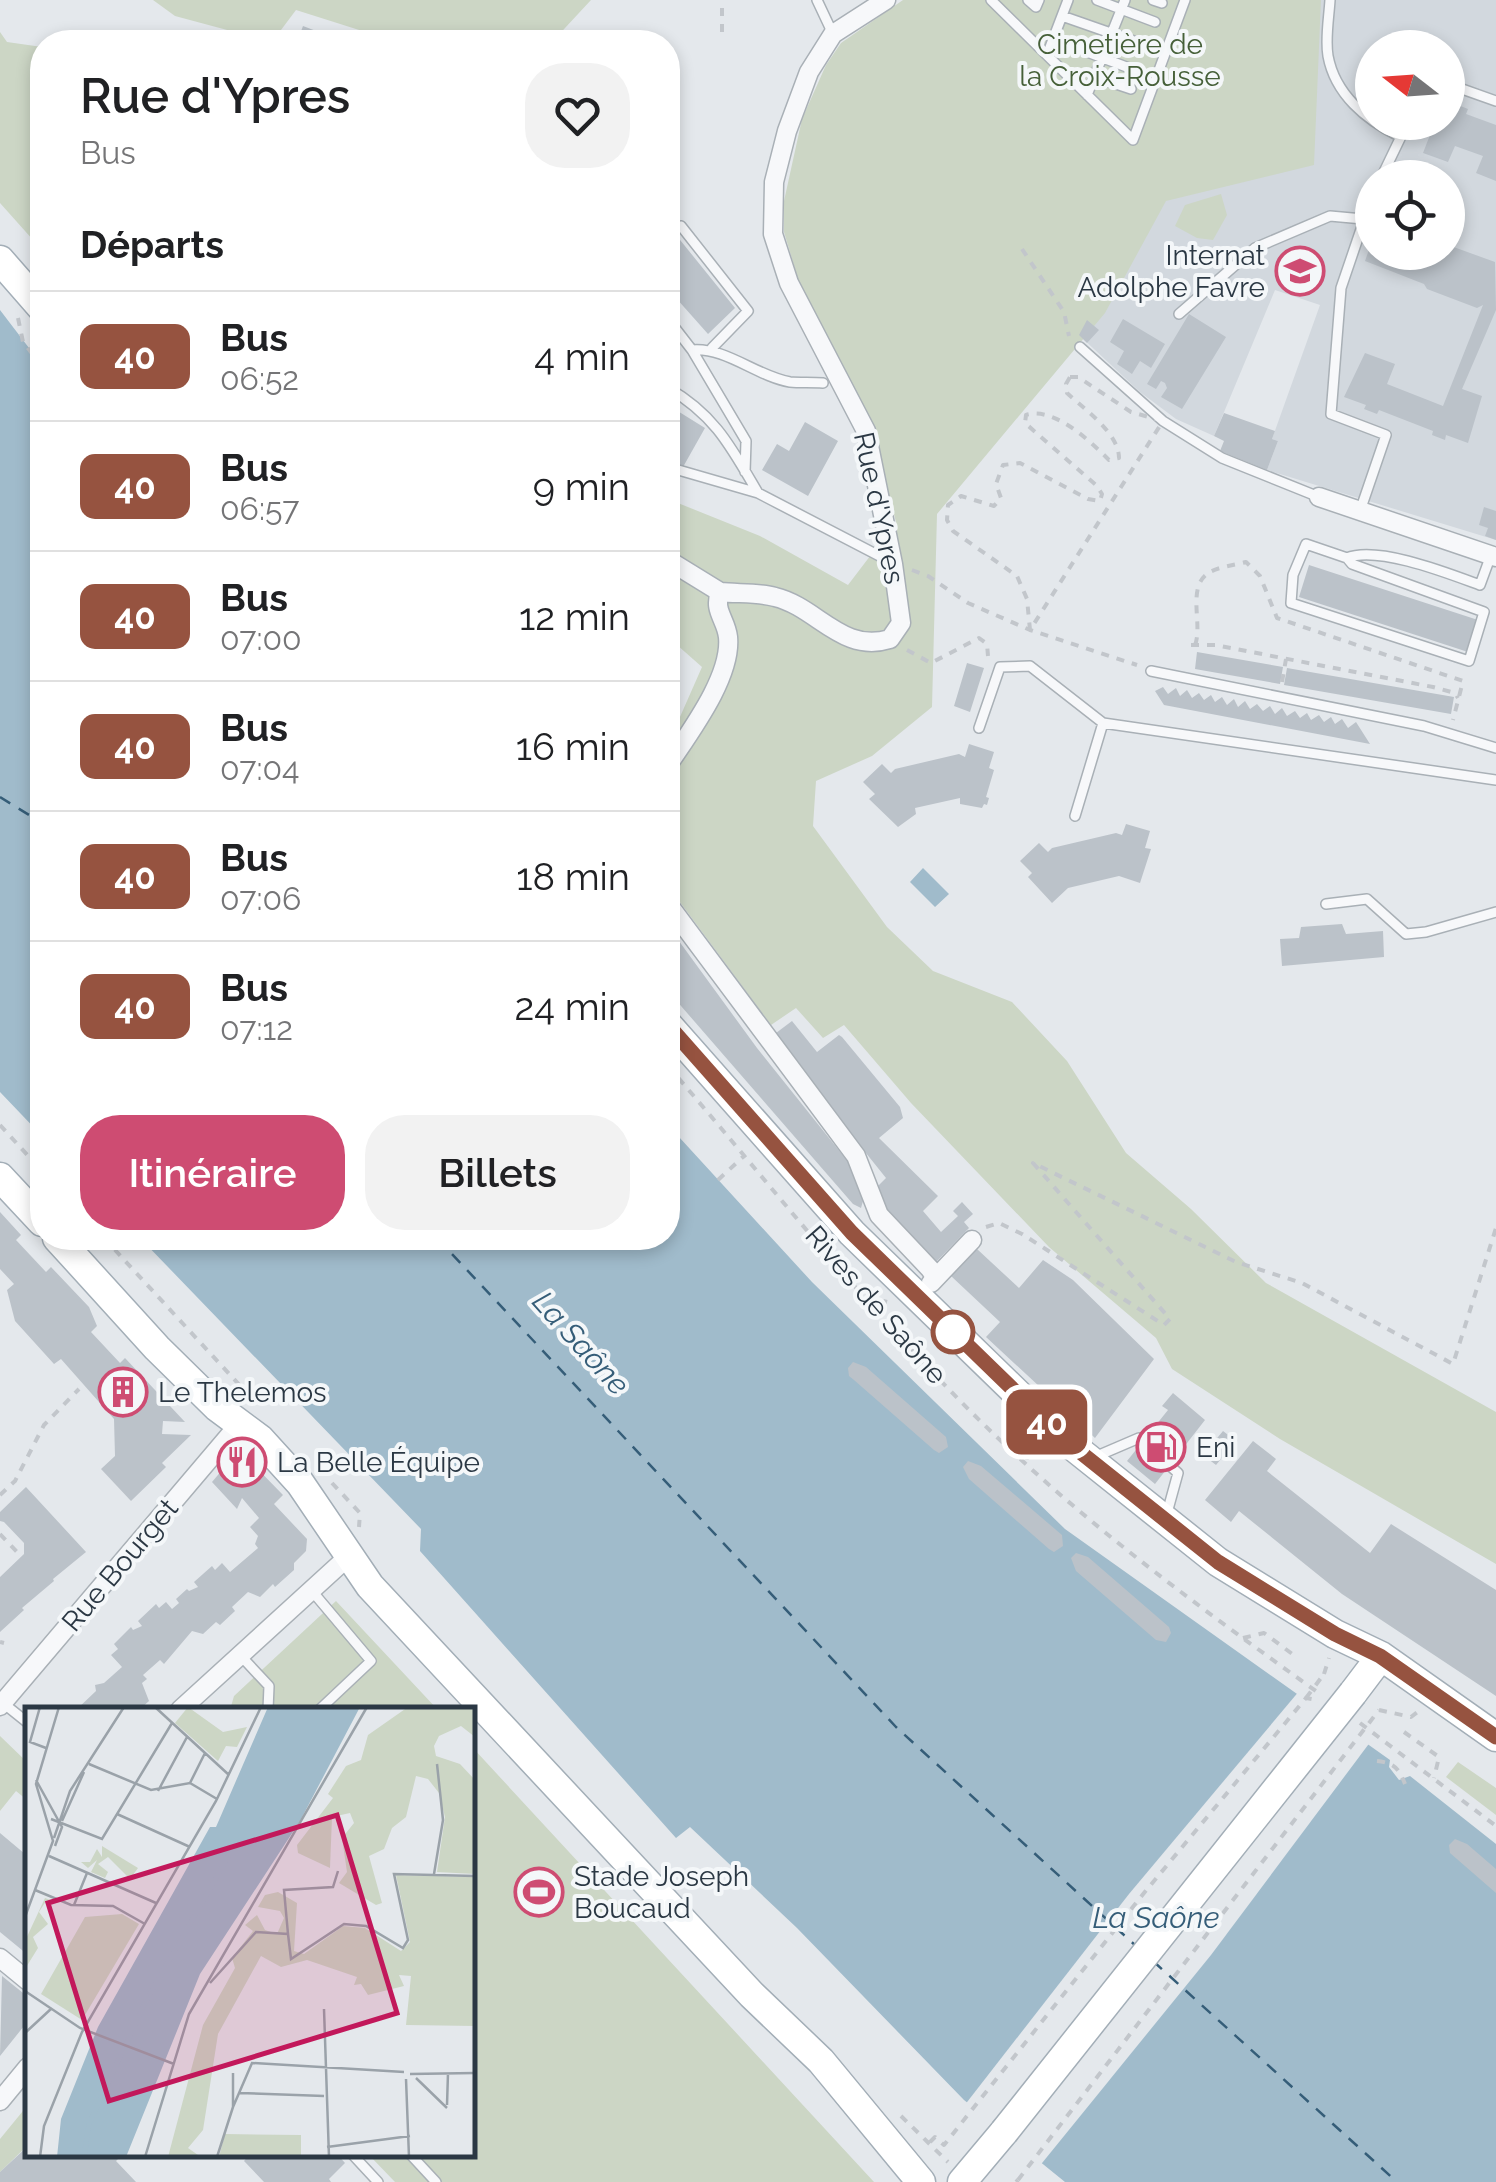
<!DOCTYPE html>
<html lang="fr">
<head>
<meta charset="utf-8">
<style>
  :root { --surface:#fff; --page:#f2f2f2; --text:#202124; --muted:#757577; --line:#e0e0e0; --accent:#ce4c72 }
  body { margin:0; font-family:Raleway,sans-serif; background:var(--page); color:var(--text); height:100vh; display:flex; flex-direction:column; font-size:38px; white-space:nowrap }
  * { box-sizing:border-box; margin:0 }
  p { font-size:32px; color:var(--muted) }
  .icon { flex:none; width:55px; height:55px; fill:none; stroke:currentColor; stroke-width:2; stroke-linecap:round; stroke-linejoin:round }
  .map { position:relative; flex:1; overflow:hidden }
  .sheet { position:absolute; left:30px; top:30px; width:650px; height:1220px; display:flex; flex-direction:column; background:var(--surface); border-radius:40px; box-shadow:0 5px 15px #0003 }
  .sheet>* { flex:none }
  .badge { padding:0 20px; border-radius:15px; font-size:35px; line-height:65px }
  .needle { width:65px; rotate:287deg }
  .buttons { position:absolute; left:1355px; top:30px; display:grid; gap:20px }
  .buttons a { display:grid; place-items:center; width:110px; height:110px; border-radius:50%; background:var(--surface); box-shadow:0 5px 15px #0003; font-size:50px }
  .map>.badge { position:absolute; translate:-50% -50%; box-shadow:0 0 0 5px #fff }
  h2 { padding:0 50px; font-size:38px; line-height:90px }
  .round { display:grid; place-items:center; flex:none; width:105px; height:105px; border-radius:40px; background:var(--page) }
  .overview { display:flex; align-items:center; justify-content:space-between; height:170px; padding:0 50px }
  h1 { font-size:48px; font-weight:600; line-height:75px }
  .action { display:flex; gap:20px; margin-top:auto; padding:20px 50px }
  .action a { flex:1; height:115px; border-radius:40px; background:var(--accent); color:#fff; font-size:40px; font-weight:600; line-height:115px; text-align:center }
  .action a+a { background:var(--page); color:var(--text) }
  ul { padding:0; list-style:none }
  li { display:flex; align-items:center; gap:30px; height:130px; padding:0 50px; border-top:2px solid var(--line) }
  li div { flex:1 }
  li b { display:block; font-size:38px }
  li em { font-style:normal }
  li .badge { min-width:110px; font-weight:700; text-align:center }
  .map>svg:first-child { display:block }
  .built { fill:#d2d8de; fill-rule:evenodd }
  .green { fill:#ccd6c5 }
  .water { fill:#a0bbcb }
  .pier { fill:#e4e8ec }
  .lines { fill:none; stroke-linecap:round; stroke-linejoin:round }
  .ferry { stroke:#355d78; stroke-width:2.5; stroke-dasharray:12 10; stroke-linecap:butt }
  .building { fill:#bbc2c9 }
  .lane-casing { stroke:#a9b0b6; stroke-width:12 }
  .street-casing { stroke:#a9b0b6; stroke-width:21 }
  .primary-casing { stroke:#a3aeb7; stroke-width:31 }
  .path { stroke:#c2c6cb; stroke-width:4; stroke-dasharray:8 8; stroke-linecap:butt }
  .lane { stroke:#f7f8fa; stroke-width:9 }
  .street { stroke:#f7f8fa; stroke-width:18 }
  .primary { stroke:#fff; stroke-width:28 }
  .primary-bridge-casing { stroke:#a3aeb7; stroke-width:31; stroke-linecap:butt }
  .path-bridge { stroke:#c2c6cb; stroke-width:4; stroke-dasharray:8 8; stroke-linecap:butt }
  .primary-bridge { stroke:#fff; stroke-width:28 }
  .line-casing { stroke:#fff; stroke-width:22 }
  .line { stroke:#965340; stroke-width:15 }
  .stop-dot { fill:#fff; stroke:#965340; stroke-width:5 }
  .labels { text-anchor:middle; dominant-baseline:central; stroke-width:8; stroke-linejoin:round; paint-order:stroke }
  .park-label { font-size:28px; fill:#466039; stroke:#f4f7f9 }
  .poi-label { font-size:28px; fill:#2b3844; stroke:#f4f7f9; text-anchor:start }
  .street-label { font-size:28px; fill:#2b3844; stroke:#f4f7f9 }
  .water-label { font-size:30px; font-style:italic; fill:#355d78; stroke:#f4f7f9 }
  .inset-river { fill:none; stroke:#a0bbcb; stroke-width:5 }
  .inset-road { fill:none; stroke:#9aa2a9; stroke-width:2.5 }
  .view { fill:#c2185b; fill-opacity:0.15; stroke:#c2185b; stroke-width:5 }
  .inset-edge { fill:none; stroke:#2b3844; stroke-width:5 }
</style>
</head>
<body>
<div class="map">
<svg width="1496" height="2182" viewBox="0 0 1496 2182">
  <rect width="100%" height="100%" fill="#e4e8ec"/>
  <!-- built -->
  <path class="built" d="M1205,0H1496V540L1267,470L1278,441L1272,439L1320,305L1275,290L1214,436L1176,419L1140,392L1079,335ZM1372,48H1448V122H1372ZM1372,178H1448V252H1372Z"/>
  <!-- green -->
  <path class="green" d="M153,0H591L552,42H397L296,10L272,42L175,16Z
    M903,0H1321L1314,165L1166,201L1105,313L937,514L932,707L872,756L816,781L813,826L887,927L933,971L1012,1002L1067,1061L1126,1153L1191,1209L1266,1283L1496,1412V1564L1280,1439L1172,1369L1156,1338L1049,1247L911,1103L844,1025L823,1038L796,1008L771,1025L668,886V731L676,726L702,667L668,637V499L760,536L848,585L896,522L870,422L798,279L784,232V201L802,119L826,65L841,43Z
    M0,32L7,42L42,47V250L0,203Z
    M1221,194L1227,215L1213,240L1197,238L1175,226L1185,205Z
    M336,1601L437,1709L230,1710L234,1696Z
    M0,1736L28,1763L27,1800L16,1791L0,1811Z
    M473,1748L874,2182H395L369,2155L472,2154Z
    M1458,1762L1496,1788V1815L1446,1777Z
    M27,2106V2146L0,2172V2139Z"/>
  <!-- water -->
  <path class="water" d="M0,310L42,365V1136L0,1092Z
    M923,868L949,894L935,907L910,882Z
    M668,1125L812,1282L1065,1529L1390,1760L1389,1767L1399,1780L1410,1776L1496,1844V2182H1065L964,2100L797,1928L690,1827L676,1838L420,1551L421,1529L140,1238H668Z"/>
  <!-- pier -->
  <path class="pier" d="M1300,1690L1371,1741L1211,1955L1038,2168L964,2106L1129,1894Z"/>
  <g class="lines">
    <!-- ferry -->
    <path class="ferry" d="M0,797L42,823
      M437,1238L896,1727L1136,1946
      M1153,1961L1397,2182"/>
  </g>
  <!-- building -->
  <path class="building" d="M303,26L324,34L322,42H297Z
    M1448,101L1468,109L1466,114L1496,125V181L1476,173L1483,156L1455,146L1448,162L1423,153L1435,122H1448Z
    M668,225L735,308L708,334L668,289Z
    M1372,241V252H1448V245L1495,262L1496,310L1462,389L1482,396L1468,443L1446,435L1445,440L1432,435L1433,431L1379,410L1377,414L1364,409L1366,405L1344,397L1365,353L1395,364L1387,384L1443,406L1483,305L1477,308L1427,289L1424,284L1365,261Z
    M1189,314L1226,337L1182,409L1161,397L1167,388L1165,383L1161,381L1156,389L1147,384Z
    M1123,319L1165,344L1151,368L1140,361L1132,374L1117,364L1124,351L1110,342Z
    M1087,320L1099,330L1087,343L1079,335Z
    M668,405L705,428L683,467L668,459Z
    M1224,413L1275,431L1272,439L1278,441L1267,470L1220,451L1224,441L1214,436Z
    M805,422L838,441L808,496L762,470L777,444L789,451Z
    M1484,507L1496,511V540L1485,536L1488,528L1479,525Z
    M1309,565L1478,620L1468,652L1299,597Z
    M1197,652L1283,667L1280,684L1195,669Z
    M967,663L984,668L970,712L954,706Z
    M1287,668L1454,697L1451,714L1284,685Z
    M1163,687L1168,694L1176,688L1180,696L1187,690L1192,698L1199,693L1204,700L1211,695L1215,702L1222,697L1227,705L1234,699L1238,707L1245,701L1250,709L1257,704L1263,711L1270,706L1275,714L1282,708L1287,716L1295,711L1300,718L1307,713L1311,720L1319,715L1324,722L1331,717L1335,724L1342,719L1348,728L1356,722L1370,744L1164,705L1155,691Z
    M969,744L994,752L989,768L994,770L986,797L989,798L987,805L984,804L982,808L960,804V798L915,808L916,814L898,827L869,799L875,794L863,782L882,764L891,773L895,769L959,754L965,757Z
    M1126,824L1150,831L1145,848L1151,849L1140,883L1119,876L1068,888L1052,903L1028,877L1032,873L1020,861L1039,843L1048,852L1052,848L1116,833L1122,835Z
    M1342,924L1346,934L1383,931L1384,957L1282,966L1280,939L1299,938L1301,927Z
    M668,926L757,1048L849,1163L863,1201L861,1208L853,1204L668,991Z
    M792,1021L817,1052L839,1035L842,1037L900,1107L903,1118L879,1138L938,1196L923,1211L941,1232L958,1216L953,1211L962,1202L973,1214L964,1222L969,1228L936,1262L887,1213L878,1186L886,1178L772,1036Z
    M0,1212L21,1235L16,1240L46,1272L51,1267L89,1307L97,1326L91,1332L120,1363L125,1358L185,1422L163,1421L162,1434L191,1435L162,1463L166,1467L131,1501L101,1469L115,1456L114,1419L61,1359L54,1364L15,1321L7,1290L14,1284L0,1269Z
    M977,1249L1019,1288L1043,1260L1073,1280L1154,1359L1095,1438L986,1337L1000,1322L951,1276Z
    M853,1362L866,1367L946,1437L948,1447L939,1453L934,1450L854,1380L849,1376L848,1368Z
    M1173,1393L1205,1420L1155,1484L1127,1461L1168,1410L1162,1406Z
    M1223,1431L1236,1441L1216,1465L1203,1455Z
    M1253,1441L1276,1459L1267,1471L1370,1553L1391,1524L1496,1590V1696L1342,1594L1239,1511L1231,1522L1205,1500Z
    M239,1450L283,1495L274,1504L307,1539L306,1551L294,1563V1570L275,1587L273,1584L260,1597L248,1592L232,1607L235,1611L220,1625L216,1622L203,1634L192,1631L164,1664L160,1660L143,1675L147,1679L142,1683L149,1701L139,1710H76L96,1691L95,1685L104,1683L122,1667L111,1655L118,1649L114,1644L131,1627L133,1630L142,1626L138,1621L156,1604L159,1608L166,1602L172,1609L179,1603L176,1599L187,1589L189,1591L198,1587L194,1582L212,1566L215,1570L222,1563L230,1572L258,1548L255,1544L258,1536L250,1527L259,1518L242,1498L237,1509L212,1482Z
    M968,1461L981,1466L1062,1535L1063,1546L1054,1552L1049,1549L969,1479L963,1467Z
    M26,1487L86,1552L53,1579L54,1581L22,1608L24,1610L0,1632V1577L24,1554V1543L4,1522L0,1521V1512Z
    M1076,1553L1088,1557L1169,1627L1171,1633L1166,1642L1156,1640L1076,1571L1071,1558Z
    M0,1833L25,1854L28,1851V1955L0,1932Z
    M1455,1839L1467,1844L1496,1869V1893L1450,1853L1449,1845Z
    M2,1976L28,1997V2021L0,2056Z
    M28,2146V2154H123L116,2161L136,2182H0V2172Z
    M250,2154H337L345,2163L329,2179L331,2182H264L244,2161Z"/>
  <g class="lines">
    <!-- lane casing -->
    <g class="lane-casing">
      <path id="lane" d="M817,0L833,34
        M991,0L1133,140L1185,0
        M1028,0L1036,7L1039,0
        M1097,0L1155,22
        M1153,0L1162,3
        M1330,0C1329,17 1325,39 1328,56C1335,94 1366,120 1399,136
        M1062,16L1165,52
        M1053,39L1137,71
        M1047,55L1068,0
        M1095,77L1131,89
        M1448,84L1496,101
        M1087,95L1125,0
        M1381,178L1408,122
        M681,226L748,311L712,348
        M1179,314L1255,248L1330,216L1363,219
        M668,319L692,350L746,441L745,472
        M1080,347L1163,421L1222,458L1319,497
        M692,350C726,347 756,376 790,382C800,383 812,382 823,383
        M668,388C715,415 731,447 758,493
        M668,467L758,493L891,562
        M1360,511L1386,435L1331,414L1341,288L1372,197
        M1347,558L1306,544L1293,575L1291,603L1469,661L1484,612L1352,564L1347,558C1377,545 1450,574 1480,585L1491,555
        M1151,671L1424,726L1496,748
        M979,728L1000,667L1030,666L1103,723L1496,780
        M1075,816L1103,723
        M1326,904L1367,899L1406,934L1426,932L1496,912
        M1097,1456L1139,1438L1178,1473L1167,1513
        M312,1591L371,1661L319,1710
        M240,1655L269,1686L268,1710
        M3,1703L28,1723
        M352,2154L378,2182
        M410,2154L436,2182"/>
    </g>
    <!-- street casing -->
    <g class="street-casing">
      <path id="street" d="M1319,497L1496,557
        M668,560L720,592
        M668,765C689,733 732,677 728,637C726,619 713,611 720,592C737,594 758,592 775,597C817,607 842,654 890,639L901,623L893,564L866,431L789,283L773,234L774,182L787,131L809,72L833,34L886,0
        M668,904L856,1156L879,1215L930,1269L935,1277
        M931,1283L972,1240
        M0,1706L240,1423
        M180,1710L350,1555
        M0,1958L28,1981
        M0,2101L28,2067"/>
    </g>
    <!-- primary casing -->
    <g class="primary-casing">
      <path id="primary" d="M0,260L42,308
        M668,1025L852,1233L1065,1440L1218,1562L1335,1634L1381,1656L1496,1737
        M0,1177L42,1222
        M57,1238L157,1348L217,1407L260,1439L300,1483L370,1586L752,1995L821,2061L921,2182
        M1353,1693L1381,1656
        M962,2182L1004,2132"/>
    </g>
    <!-- path -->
    <path class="path" d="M722,32V0
      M1022,249L1064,312L1069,336
      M18,318L23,342L42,366
      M1070,377H1078L1131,412L1163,421L1030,630L1027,599L1017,576L953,531L947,520L948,505L961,496L994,506L1001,498L996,484L1003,465L1020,463L1088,499L1100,501L1102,494L1096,485L1025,423L1026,415C1054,406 1091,442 1109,460L1119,458C1119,433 1084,409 1067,393L1066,384Z
      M912,570L928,576L968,603L1030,630L1137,665
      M1191,645H1215L1433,687L1455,693L1458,698
      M1195,645C1203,625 1187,589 1207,574C1216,567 1235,565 1246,562L1260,576L1277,618L1463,681L1453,720
      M907,650L931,663L979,638L987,644L988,656
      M1282,682L1286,659
      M668,1066C785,1201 895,1346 1028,1466C1119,1549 1220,1622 1320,1694
      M0,1125L42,1171
      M718,1180L745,1155
      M986,1227L999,1223L1022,1234L1164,1325L1170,1319L1033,1163L1236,1262L1302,1283L1453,1364L1496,1228
      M104,1238L256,1403
      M868,1296L887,1302
      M1024,1438L1029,1443L1026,1465
      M332,1483L360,1513L359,1527
      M0,1495L15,1481L44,1425L79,1389
      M0,1534L17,1552
      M1243,1638L1264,1633L1295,1656
      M0,1642L4,1643
      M1324,1674L1329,1658
      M1379,1710L1411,1717L1420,1710
      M1360,1723L1496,1826
      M1404,1732L1439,1757L1434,1778
      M1377,1761C1395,1763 1399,1769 1405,1784
      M901,2116L948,2162
      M930,2142L935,2137L944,2145L1144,1893L1306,1698L1317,1700
      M1016,2182L1018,2180"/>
    <!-- lane -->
    <use href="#lane" class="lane"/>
    <!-- street -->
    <use href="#street" class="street"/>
    <!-- primary -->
    <use href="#primary" class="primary"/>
    <!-- primary-bridge casing -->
    <g class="primary-bridge-casing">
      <path id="primary-bridge" d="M1004,2132L1353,1693"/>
    </g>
    <!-- path-bridge -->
    <path class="path-bridge" d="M1306,1698L1324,1674
      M1018,2180L1379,1710"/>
    <!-- primary-bridge -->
    <use href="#primary-bridge" class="primary-bridge"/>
  </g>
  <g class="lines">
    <!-- line casing -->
    <g class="line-casing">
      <path id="line" d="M668,1025L852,1233L1065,1440L1218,1562L1335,1634L1380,1656L1496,1737"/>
    </g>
    <!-- line -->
    <use href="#line" class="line"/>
  </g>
  <!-- icons -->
  <defs>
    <g id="school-ring" transform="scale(2.5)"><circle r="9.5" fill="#f4f7f9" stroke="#ce4c72" stroke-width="1.5"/><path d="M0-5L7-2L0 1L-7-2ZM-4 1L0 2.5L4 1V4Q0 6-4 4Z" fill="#ce4c72"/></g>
    <g id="building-ring" transform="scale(2.5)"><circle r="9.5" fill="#f4f7f9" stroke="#ce4c72" stroke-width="1.5"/><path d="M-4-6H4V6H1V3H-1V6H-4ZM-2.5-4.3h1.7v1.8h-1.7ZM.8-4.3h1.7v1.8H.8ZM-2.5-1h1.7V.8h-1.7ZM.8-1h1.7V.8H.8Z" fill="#ce4c72"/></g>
    <g id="fuel-ring" transform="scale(2.5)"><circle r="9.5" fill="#f4f7f9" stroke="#ce4c72" stroke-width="1.5"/><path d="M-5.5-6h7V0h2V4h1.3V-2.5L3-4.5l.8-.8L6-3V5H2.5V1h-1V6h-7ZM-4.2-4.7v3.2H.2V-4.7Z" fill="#ce4c72"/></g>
    <g id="restaurant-ring" transform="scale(2.5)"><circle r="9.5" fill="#f4f7f9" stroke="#ce4c72" stroke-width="1.5"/><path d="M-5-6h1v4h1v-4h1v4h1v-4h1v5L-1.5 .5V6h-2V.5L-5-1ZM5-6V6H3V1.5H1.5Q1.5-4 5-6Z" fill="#ce4c72"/></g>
    <g id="stadium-ring" transform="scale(2.5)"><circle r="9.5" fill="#f4f7f9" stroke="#ce4c72" stroke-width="1.5"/><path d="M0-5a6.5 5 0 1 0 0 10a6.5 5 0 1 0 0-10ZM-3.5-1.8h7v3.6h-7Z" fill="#ce4c72"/></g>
  </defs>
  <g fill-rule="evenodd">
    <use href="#school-ring" x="1300" y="271"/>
    <use href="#building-ring" x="123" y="1392"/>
    <use href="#fuel-ring" x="1161" y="1447"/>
    <use href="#restaurant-ring" x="242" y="1462"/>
    <use href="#stadium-ring" x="539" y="1892"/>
  </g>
  <!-- markers -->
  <circle class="stop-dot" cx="953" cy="1332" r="20"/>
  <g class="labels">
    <!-- park labels -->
    <g class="park-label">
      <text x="1120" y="44">Cimetière de<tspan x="1120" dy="32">la Croix-Rousse</tspan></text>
    </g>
    <!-- poi labels -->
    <g class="poi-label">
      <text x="1265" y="255" text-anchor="end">Internat<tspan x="1265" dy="32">Adolphe Favre</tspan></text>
      <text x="158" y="1392">Le Thelemos</text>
      <text x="1196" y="1447">Eni</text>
      <text x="277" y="1462">La Belle Équipe</text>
      <text x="574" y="1876">Stade Joseph<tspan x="574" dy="32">Boucaud</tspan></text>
    </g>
    <!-- street labels -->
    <g class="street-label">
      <text transform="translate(879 508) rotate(78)">Rue d'Ypres</text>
      <text transform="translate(876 1305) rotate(49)">Rives de Saône</text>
      <text transform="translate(120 1565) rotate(-50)">Rue Bourget</text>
    </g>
    <!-- water labels -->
    <g class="water-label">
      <text transform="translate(581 1343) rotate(48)">La Saône</text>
      <text x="1156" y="1917">La Saône</text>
    </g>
  </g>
  <!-- overview -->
  <g transform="translate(25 1707)">
    <rect width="450" height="450" fill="#e4e8ec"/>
    <path d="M163,0L198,25L222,20L212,40L201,39L193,54L150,16ZM383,0H450V30L436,19L414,29L409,39L411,49L435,57L450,73V167L412,165L420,110L414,86L403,72L391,69L381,110L367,121L359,142L344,149L357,196L351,198L314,176L322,165L317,131L329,116L325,106L307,110L305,161L273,146L272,138L308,91L303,87L321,59L336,53L343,28ZM77,139L113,161L105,172L83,150L73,157L83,165L80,171L66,165L72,153L63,161L56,155H65L72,142L77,150ZM371,168L450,170V319L381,318L386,269L374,268L379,279L343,288L336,277L329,278L332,270L282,253L256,260L236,249L193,327L178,423L163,441L173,448L143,450L178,318L210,261L207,251L228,224L220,218L232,208L240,223L252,227L259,211L255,204L233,200L240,188L253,185L272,196L269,244L279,247L318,219L340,221L376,244L385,235ZM20,191L34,196L21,194L14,205L23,217L8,230L13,241L0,262V234ZM97,207L114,217L57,313L16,287L60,210ZM200,427L276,428V449L194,450Z" fill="#ccd6c5"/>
    <path d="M243,0H335L275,114L175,267L101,450H32L36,412L73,320L185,120H191Z" fill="#a0bbcb"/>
    <path class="inset-river" d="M59,450L64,417L120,296L204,148V101"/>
    <path class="inset-road" d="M15,0L5,35L21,41M130,0L204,68M64,57L126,83L165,76L192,92M11,73L37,120L30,139M165,76L180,46M133,84L162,30M92,107L165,140M26,112L77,132L147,16M37,114L59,65M29,131L45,84L99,0M24,149L131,196M409,167L418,113L412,57M10,183L46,198L88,199L120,217M49,198L62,166M0,210L28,134L11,77L34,0M263,227L259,183L308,180L313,164M185,276L231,225L263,227L266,252L319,217L341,219L378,241L383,233L369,167L450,169M0,284L55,321L149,357M299,302L304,450M0,326L27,301M208,366V400L227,356L379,365M385,367L450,366M391,371L422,401M381,372L384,450M214,386L299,389M422,398L423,366M302,440L385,429M15,450L19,419L57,325L191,94L236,0M120,450L164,307L342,0M192,450L208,400"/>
    <path class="view" d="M312,108L372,306L84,394L23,196Z"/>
    <rect width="450" height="450" class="inset-edge"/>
  </g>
</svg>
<div class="buttons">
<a><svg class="needle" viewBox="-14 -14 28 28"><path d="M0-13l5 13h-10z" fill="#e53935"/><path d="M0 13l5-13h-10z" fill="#757577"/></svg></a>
<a><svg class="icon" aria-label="locate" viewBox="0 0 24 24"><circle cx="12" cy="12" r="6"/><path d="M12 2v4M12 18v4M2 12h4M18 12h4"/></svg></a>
</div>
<b class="badge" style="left:1047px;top:1422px;background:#965340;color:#fff">40</b>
<section class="sheet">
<div class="overview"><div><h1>Rue d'Ypres</h1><p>Bus</p></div><a class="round"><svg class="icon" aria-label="heart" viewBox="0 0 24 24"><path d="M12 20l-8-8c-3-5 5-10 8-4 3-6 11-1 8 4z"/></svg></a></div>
<h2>Départs</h2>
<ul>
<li><span class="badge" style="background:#965340;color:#fff">40</span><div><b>Bus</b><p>06:52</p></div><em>4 min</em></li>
<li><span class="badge" style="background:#965340;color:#fff">40</span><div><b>Bus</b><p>06:57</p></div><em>9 min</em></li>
<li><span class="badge" style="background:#965340;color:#fff">40</span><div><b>Bus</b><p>07:00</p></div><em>12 min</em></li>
<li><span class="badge" style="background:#965340;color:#fff">40</span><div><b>Bus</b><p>07:04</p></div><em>16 min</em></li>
<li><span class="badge" style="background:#965340;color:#fff">40</span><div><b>Bus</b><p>07:06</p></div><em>18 min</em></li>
<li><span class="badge" style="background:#965340;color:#fff">40</span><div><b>Bus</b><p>07:12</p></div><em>24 min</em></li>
</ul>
<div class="action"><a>Itinéraire</a><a>Billets</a></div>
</section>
</div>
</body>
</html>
